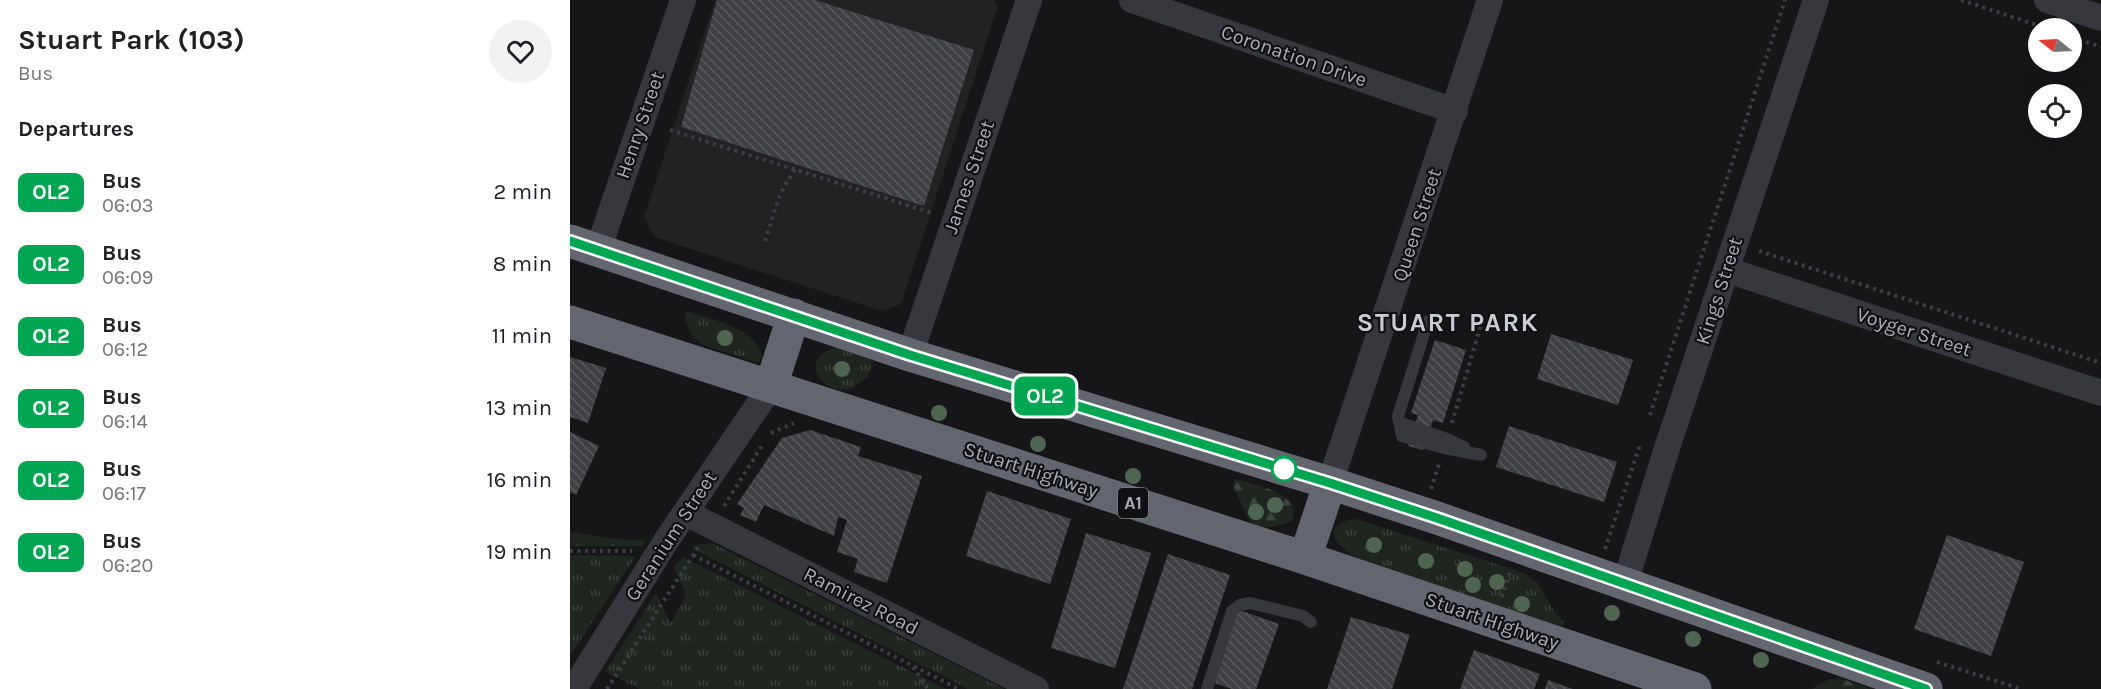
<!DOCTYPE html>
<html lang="en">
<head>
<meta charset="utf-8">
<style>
  :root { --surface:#fff; --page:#f2f2f2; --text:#202124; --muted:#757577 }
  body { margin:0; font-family:Karla,sans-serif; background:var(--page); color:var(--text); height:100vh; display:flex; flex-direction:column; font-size:22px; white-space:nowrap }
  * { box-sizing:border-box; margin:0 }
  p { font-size:20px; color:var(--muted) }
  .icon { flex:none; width:33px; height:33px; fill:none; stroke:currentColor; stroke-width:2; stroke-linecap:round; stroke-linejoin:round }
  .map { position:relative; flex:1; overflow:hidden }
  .sheet { display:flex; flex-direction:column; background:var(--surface); width:570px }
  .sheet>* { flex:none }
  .badge { padding:0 12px; border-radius:9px; font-size:21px; line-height:39px }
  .needle { width:39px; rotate:288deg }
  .controls { position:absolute; left:1458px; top:18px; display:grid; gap:12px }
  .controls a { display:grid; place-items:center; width:54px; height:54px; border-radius:50%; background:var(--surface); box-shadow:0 6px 24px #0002; font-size:30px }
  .map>.badge { position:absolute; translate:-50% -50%; box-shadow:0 0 0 3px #fff }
  h2 { padding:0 18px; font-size:22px; line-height:54px }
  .round { display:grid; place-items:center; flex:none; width:63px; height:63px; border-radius:32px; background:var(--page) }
  .summary { display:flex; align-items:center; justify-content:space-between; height:102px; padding:0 18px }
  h1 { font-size:28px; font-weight:700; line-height:45px }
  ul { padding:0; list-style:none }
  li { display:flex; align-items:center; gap:18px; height:72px; padding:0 18px }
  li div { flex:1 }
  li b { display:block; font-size:22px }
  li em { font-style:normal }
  li .badge { min-width:66px; font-weight:700; text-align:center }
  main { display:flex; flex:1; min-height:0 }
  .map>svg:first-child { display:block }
  .built { fill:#222225 }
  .grass { fill:url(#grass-tufts) }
  .forest { fill:url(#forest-firs) }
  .building { fill:url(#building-back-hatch) }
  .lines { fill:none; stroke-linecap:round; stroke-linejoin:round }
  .path { stroke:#3d3f44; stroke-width:4; stroke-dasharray:3 4.5; stroke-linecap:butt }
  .lane { stroke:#37383d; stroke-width:12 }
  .street { stroke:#37383d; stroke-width:26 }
  .highway { stroke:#63666e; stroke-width:33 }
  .tree { fill:#506452 }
  .line-casing { stroke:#fff; stroke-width:14 }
  .line { stroke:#00a651; stroke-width:9 }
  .stop-dot { fill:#fff; stroke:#00a651; stroke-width:3 }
  .labels { text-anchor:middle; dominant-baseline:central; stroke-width:4.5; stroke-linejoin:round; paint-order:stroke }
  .shield { fill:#111113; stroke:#7b7e86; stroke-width:1.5 }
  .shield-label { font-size:18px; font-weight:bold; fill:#a8adb8 }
  .street-label { font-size:20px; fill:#a8adb8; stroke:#111113 }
  .district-label { font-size:26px; font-weight:bold; letter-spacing:1.5px; fill:#c9ccd4; stroke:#111113 }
</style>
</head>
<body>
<main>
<section class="sheet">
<div class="summary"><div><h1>Stuart Park (103)</h1><p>Bus</p></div><a class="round"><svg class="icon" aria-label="heart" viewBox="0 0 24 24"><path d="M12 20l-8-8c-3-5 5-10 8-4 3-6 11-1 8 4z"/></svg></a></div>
<h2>Departures</h2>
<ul>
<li><span class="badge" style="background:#00a651;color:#fff">OL2</span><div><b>Bus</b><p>06:03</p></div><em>2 min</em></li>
<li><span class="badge" style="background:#00a651;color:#fff">OL2</span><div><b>Bus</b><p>06:09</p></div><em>8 min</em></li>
<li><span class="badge" style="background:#00a651;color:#fff">OL2</span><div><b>Bus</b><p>06:12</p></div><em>11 min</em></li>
<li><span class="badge" style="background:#00a651;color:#fff">OL2</span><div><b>Bus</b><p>06:14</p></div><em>13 min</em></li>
<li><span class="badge" style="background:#00a651;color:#fff">OL2</span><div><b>Bus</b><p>06:17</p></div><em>16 min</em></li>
<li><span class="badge" style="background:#00a651;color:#fff">OL2</span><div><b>Bus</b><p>06:20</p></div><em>19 min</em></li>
</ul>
</section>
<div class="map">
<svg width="1531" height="689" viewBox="0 0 1531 689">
  <defs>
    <pattern id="grass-tufts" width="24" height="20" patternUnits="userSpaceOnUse" patternTransform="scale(1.5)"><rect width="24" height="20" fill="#1e261f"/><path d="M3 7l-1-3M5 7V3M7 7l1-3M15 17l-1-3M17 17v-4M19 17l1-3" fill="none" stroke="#3c433d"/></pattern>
    <pattern id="forest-firs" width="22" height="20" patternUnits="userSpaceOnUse" patternTransform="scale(1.5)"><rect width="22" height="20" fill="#1e261f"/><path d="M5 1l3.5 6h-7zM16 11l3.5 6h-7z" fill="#3c433d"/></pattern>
    <pattern id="building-back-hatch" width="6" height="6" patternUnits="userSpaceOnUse" patternTransform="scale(1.5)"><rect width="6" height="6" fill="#404145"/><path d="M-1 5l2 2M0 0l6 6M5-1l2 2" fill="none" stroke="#595a5e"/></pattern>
  </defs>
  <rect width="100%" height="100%" fill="#161618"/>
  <!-- built -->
  <path class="built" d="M145,0H424L428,6L331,304L312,311L84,237L74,217Z"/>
  <!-- grass -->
  <path class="grass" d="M117,311C142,320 188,328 193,359L188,363L133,345L122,336L114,317Z
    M261,349H271L303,361L298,377C293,380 287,386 282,388C255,398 228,362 261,349Z
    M786,519L954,573L968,583L985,613L994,621L992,627L794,563C775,551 741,526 786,519Z
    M0,532L37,538L76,541L73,546H1Z
    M141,543L146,545L434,689H398L123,549L124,545Z
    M0,555L66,556L0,656Z
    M113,557L376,689H70L35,672L86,593L101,623L116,595L104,567Z"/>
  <!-- forest -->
  <path class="forest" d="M665,479C684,485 733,492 722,521C709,526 695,530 681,525L663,486Z
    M1269,678L1296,687L1298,689H1242L1258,680Z"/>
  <!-- building -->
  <path class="building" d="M147,0H245L404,50L354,206L111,127Z
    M981,334L1063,360L1048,405L967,379Z
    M865,340L896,350L873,423L863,420L853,450L838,446L848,415L841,413Z
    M0,357L36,368L18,423L0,417Z
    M939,426L1047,462L1034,502L926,467Z
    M240,430L291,447L288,456L352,476L317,583L284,572L288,559L267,552L277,520L268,517L264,536L194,505L186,522L170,515L174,508L167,504L212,438Z
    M0,432L29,446L6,495L0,492Z
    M417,491L501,519L480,584L396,556Z
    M516,533L581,553L545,668L481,648Z
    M1377,535L1454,562L1421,656L1344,629Z
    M598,554L660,575L622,689H553Z
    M666,609L709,624L686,689H662L636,680Z
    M781,617L840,635L822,689H757Z
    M904,650L970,674L964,689H890Z
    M978,680L1003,689H975Z"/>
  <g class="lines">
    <!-- path -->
    <path class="path" d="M1391,0L1476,28
      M1502,37L1531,47
      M100,130L362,213
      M195,241L210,194L226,167
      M1189,251L1531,363
      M1080,415L1215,0
      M882,423L912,321
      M201,433L224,423
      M861,489L869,464
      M154,506L193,444
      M1035,549L1070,445
      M0,551H62
      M123,555L389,689
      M932,597L940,572
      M1367,662L1451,689
      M343,667L358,689
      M37,689L129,546"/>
    <!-- lane -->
    <path class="lane" d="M858,321L828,416L832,436L874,448L911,455
      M831,423L877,439L894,447
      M637,689L662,611L670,605L680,603L733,616L741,622"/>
    <!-- street -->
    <path class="street" d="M562,0L885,111
      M1477,0L1531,18
      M28,250L113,0
      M1157,270L1531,393
      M340,355L459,0
      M760,483L920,0
      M116,513L466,689
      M1055,583L1097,448L1246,0
      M4,689L96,541L201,386"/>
    <!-- highway -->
    <path class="highway" d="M0,241L340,355L760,483L867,518L1356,689
      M0,322L735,558L1125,689
      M201,386L224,315
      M735,558L760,483"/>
  </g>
  <!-- trees -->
  <g class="tree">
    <circle cx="155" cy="338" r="8"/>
    <circle cx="272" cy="369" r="8"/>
    <circle cx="369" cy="413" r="8"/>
    <circle cx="468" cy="444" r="8"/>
    <circle cx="563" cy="476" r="8"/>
    <circle cx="705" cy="505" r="8"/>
    <circle cx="686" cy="512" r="8"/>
    <circle cx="804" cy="545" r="8"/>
    <circle cx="856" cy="561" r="8"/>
    <circle cx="895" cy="569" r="8"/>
    <circle cx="927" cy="582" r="8"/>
    <circle cx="903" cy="585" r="8"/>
    <circle cx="952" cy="604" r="8"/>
    <circle cx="1042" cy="613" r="8"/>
    <circle cx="1123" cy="639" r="8"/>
    <circle cx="1191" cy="660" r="8"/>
  </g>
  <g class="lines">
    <!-- line casing -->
    <g class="line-casing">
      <path id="line" d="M0,241L340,355L760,483L867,518L1356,689"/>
    </g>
    <!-- line -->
    <use href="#line" class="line"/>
  </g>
  <!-- markers -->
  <circle class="stop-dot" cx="714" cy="469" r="12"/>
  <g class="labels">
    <!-- shield labels -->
    <rect class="shield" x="548" y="488" width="30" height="30" rx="4.5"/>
    <g class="shield-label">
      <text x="563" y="503">A1</text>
    </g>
    <!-- street labels -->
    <g class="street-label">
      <text transform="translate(724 56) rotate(19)">Coronation Drive</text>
      <text transform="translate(70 125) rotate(-71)">Henry Street</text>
      <text transform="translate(399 177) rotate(-71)">James Street</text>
      <text transform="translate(847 225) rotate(-72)">Queen Street</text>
      <text transform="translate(1149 291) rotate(-72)">Kings Street</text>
      <text transform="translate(1344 332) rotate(18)">Voyger Street</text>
      <text transform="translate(461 470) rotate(18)">Stuart Highway</text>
      <text transform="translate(101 536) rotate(-57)">Geranium Street</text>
      <text transform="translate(291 601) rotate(27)">Ramirez Road</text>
      <text transform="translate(922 621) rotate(19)">Stuart Highway</text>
    </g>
    <!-- district labels -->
    <g class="district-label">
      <text x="878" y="322">STUART PARK</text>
    </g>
  </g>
</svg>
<div class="controls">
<a><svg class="needle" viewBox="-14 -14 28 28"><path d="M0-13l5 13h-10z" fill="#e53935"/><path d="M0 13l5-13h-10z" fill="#757577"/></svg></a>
<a><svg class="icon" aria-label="locate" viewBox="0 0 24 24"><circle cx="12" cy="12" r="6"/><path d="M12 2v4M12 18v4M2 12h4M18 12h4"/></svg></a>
</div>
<b class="badge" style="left:475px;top:396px;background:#00a651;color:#fff">OL2</b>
</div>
</main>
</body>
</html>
